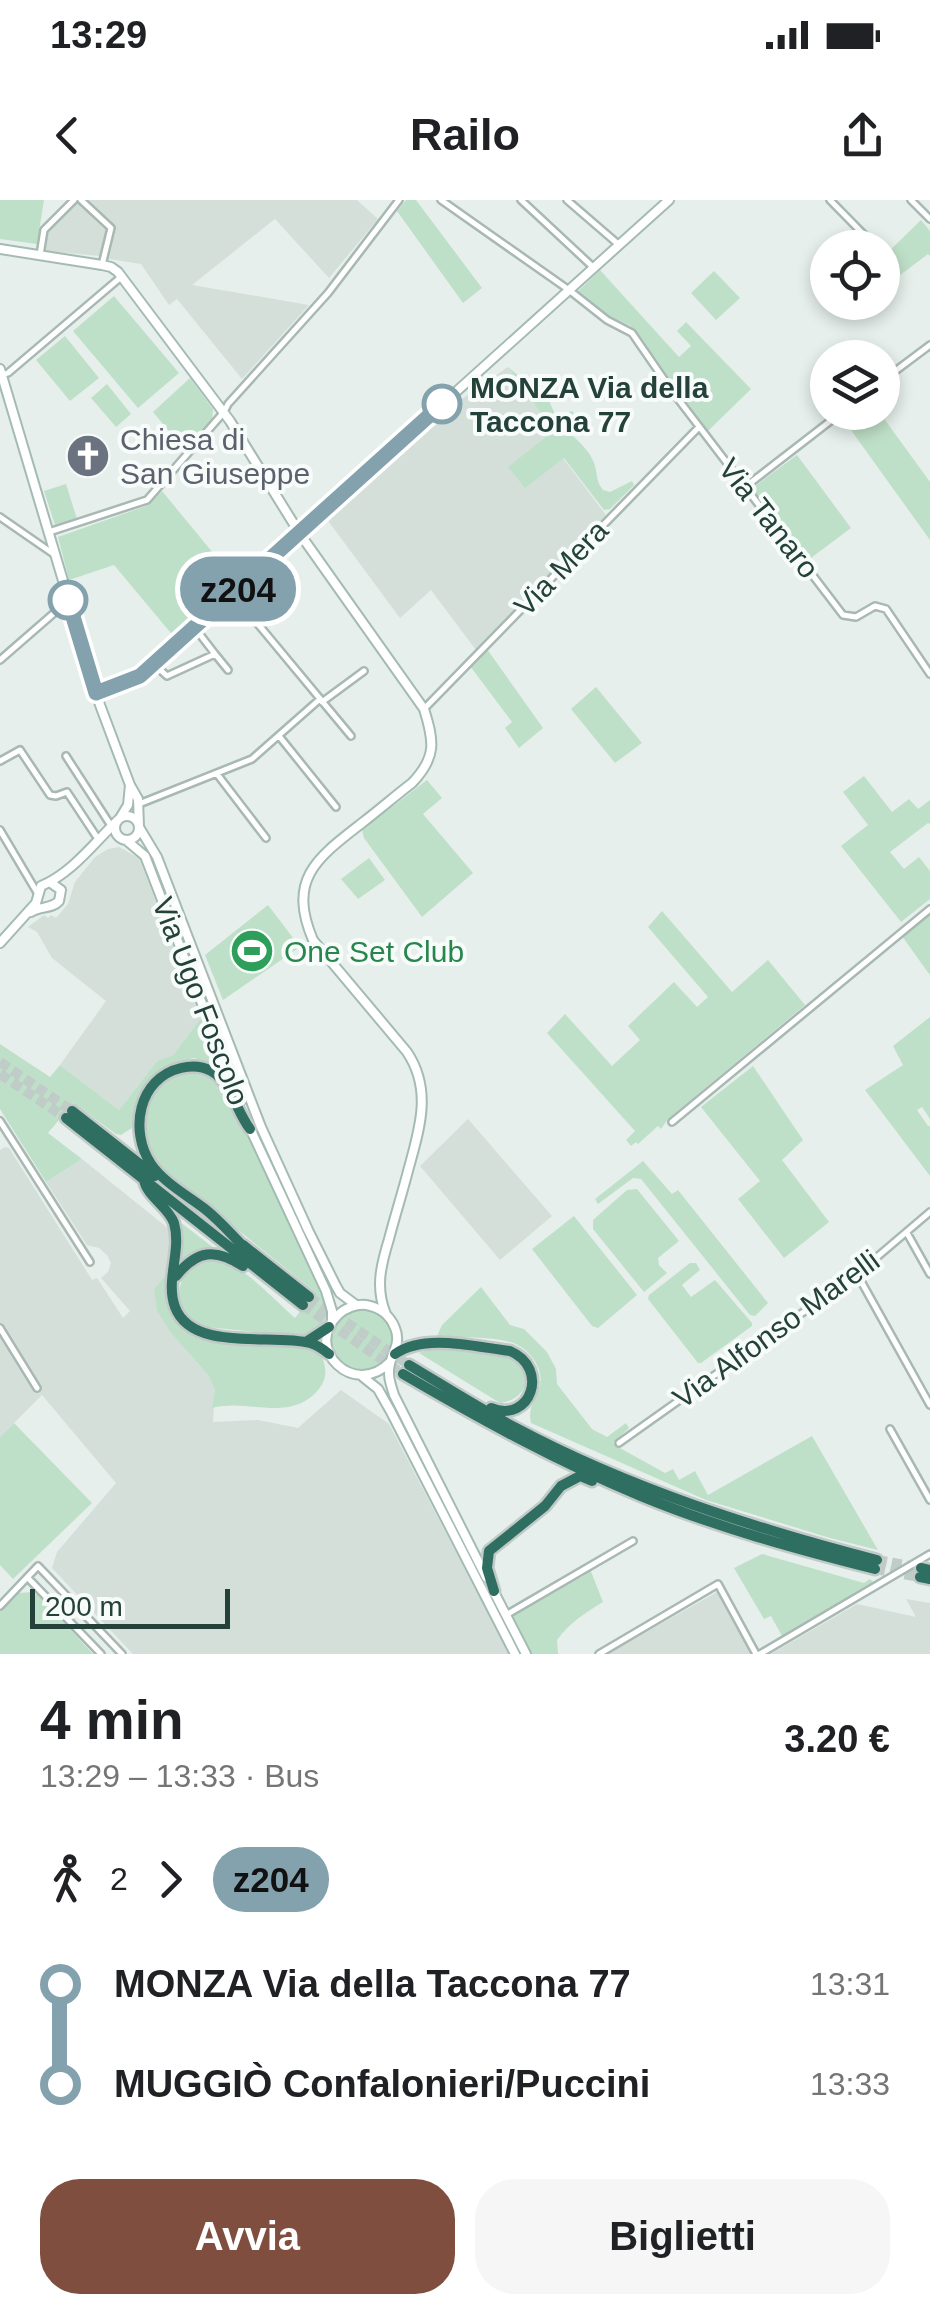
<!DOCTYPE html>
<html lang="it">
<head>
<meta charset="utf-8">
<style>
  :root { --surface:#fff; --page:#f6f6f6; --text:#202124; --muted:#757577; --accent:#7f4e3f }
  body { margin:0; font-family:Arial,sans-serif; background:var(--page); color:var(--text); height:100vh; display:flex; flex-direction:column; font-size:38px; white-space:nowrap }
  * { box-sizing:border-box; margin:0 }
  p { font-size:32px; color:var(--muted) }
  .icon { flex:none; width:55px; height:55px; fill:none; stroke:currentColor; stroke-width:2; stroke-linecap:round; stroke-linejoin:round }
  .map { position:relative; height:1454px; overflow:hidden }
  .drawer { display:flex; flex-direction:column; background:var(--surface); flex:1 }
  .drawer>* { flex:none }
  .badge { padding:0 20px; border-radius:32px; font-size:35px; line-height:65px }
  .controls { position:absolute; left:810px; top:30px; display:grid; gap:20px }
  .controls a { display:grid; place-items:center; width:90px; height:90px; border-radius:50%; background:var(--surface); box-shadow:0 5px 15px #0003; font-size:50px }
  .scale { position:absolute; left:30px; bottom:25px; width:200px; box-sizing:border-box; padding-left:10px; border:5px solid #24423a; border-top:0; font-size:28px; line-height:35px; white-space:nowrap; color:#24423a; -webkit-text-stroke:8px #f7fbf9; paint-order:stroke }
  .map>.badge { position:absolute; translate:-50% -50%; box-shadow:0 0 0 5px #fff }
  .legs { display:flex; align-items:center; gap:15px; height:110px; padding:0 40px; font-size:32px }
  .legs p { margin-inline-start:auto }
  .head { display:flex; align-items:center; justify-content:space-between; height:170px; padding:0 40px }
  h1 { font-size:55px; font-weight:700; line-height:75px }
  .button { display:flex; gap:20px; margin-top:auto; padding:20px 40px }
  .button a { flex:1; height:115px; border-radius:40px; background:var(--accent); color:#fff; font-size:40px; font-weight:700; line-height:115px; text-align:center }
  .button a+a { background:var(--page); color:var(--text) }
  ul { padding:0 40px; list-style:none }
  li { display:flex; align-items:center; gap:35px; height:100px; font-size:38px }
  li i { display:grid; place-items:center; width:15px; height:100%; margin:0 12px; background:currentColor }
  li i::after { content:''; width:25px; height:25px; margin:-12px; border:8px solid; border-radius:50%; background:var(--surface) }
  li p { margin-inline-start:auto }
  li:first-child i { background:linear-gradient(#0000 50%,currentColor 0) }
  li:last-child i { background:linear-gradient(currentColor 50%,#0000 0) }
  .status { display:flex; justify-content:space-between; align-items:center; height:70px; padding:0 50px; background:var(--surface); direction:ltr }
  .status svg { height:28px; fill:currentColor }
  header { display:flex; justify-content:space-between; align-items:center; height:130px; padding:0 40px; background:var(--surface); font-size:45px; font-weight:700 }
  .map>svg:first-child { display:block }
  .built { fill:#d4dfda }
  .green { fill:#bfe0c8 }
  .lines { fill:none; stroke-linecap:round; stroke-linejoin:round }
  .highway-tunnel { stroke:#bfccc8; stroke-width:10; stroke-dasharray:10 5; stroke-linecap:butt }
  .street-casing { stroke:#a8b8b2; stroke-width:10 }
  .secondary-casing { stroke:#a4bbb3; stroke-width:12 }
  .highway-casing { stroke:#c2cac8; stroke-width:15 }
  .street { stroke:#fff; stroke-width:5 }
  .secondary { stroke:#fff; stroke-width:8 }
  .highway { stroke:#2f6f62; stroke-width:10 }
  .line-1-casing { stroke:#fff; stroke-width:22 }
  .line-1 { stroke:#84a2ae; stroke-width:15 }
  .stop-1-dot { fill:#fff; stroke:#84a2ae; stroke-width:5 }
  .labels { text-anchor:middle; dominant-baseline:central; stroke-width:8; stroke-linejoin:round; paint-order:stroke }
  .stop-label { font-size:30px; font-weight:bold; fill:#24423a; stroke:#f7fbf9; text-anchor:start }
  .worship-label { font-size:30px; fill:#5b616d; stroke:#f7fbf9; text-anchor:start }
  .street-label { font-size:30px; fill:#24423a; stroke:#f7fbf9 }
  .leisure-label { font-size:30px; fill:#27864d; stroke:#f7fbf9; text-anchor:start }
</style>
</head>
<body>
<div class="status"><b>13:29</b><svg viewBox="0 0 49 12"><path d="M0 12V9h3v3zM5 12V6h3v6zM10 12V3h3v9zM15 12V0h3v12zM26 1h20v11H26zM47 4h2v5h-2z"/></svg></div>
<header><svg class="icon" aria-label="back" viewBox="0 0 24 24"><path d="M15 5l-7 7 7 7"/></svg>Railo<svg class="icon" aria-label="share" viewBox="0 0 24 24"><path d="M12 15V3M7 8l5-5 5 5M5 13v7h14v-7"/></svg></header>
<div class="map">
<svg width="930" height="1454" viewBox="0 0 930 1454">
  <rect width="100%" height="100%" fill="#e6efeb"/>
  <!-- built -->
  <path class="built" d="M87,0H357L378,19L329,78L275,19L192,85L309,105L242,179L177,99L169,105L141,64L109,59L116,28Z
    M76,2L106,31L100,56L46,51L47,33Z
    M508,167L547,222L552,232L509,267L563,258L606,315L476,450L431,390L400,418L326,318L453,205Z
    M119,647L139,658L201,818L173,855L157,861L119,910L60,865L106,801L52,758L37,732L28,727L44,715L48,718L51,715L56,718L68,704L75,682L95,657L108,649Z
    M468,919L552,1016L500,1060L420,966Z
    M5,947L9,948L92,1080L97,1078L123,1118L130,1111L101,1078L108,1072L111,1063L107,1055L99,1048L87,1045L46,982L82,959L169,1029L168,1072L154,1089L171,1133L208,1175L215,1190L213,1222L258,1220L298,1228L341,1190L389,1224L509,1454H133L52,1368L57,1352L116,1283L42,1195L0,1237V950Z
    M718,1392L752,1454H608L717,1392Z
    M906,1399L930,1403V1454H771L857,1404L916,1417Z"/>
  <!-- green -->
  <path class="green" d="M0,0H44L37,44L0,39Z
    M406,0H416L482,88L463,103L397,11Z
    M921,20L930,31V56L928,54L895,79L883,62V57Z
    M600,70L679,157L691,146L677,131L686,122L751,189L708,231L631,126L600,112L576,93Z
    M714,71L740,98L716,120L691,93Z
    M114,96L179,173L138,208L73,131Z
    M65,136L99,178L70,201L36,160Z
    M508,167L520,177L536,180L543,187L554,212L561,214L573,211L574,218L569,224L568,232C578,240 592,253 595,266C598,277 596,281 603,290L610,292L632,281L634,285L610,309L604,310L564,258L525,288L508,267L552,232L547,222Z
    M190,178L213,209L212,220L184,249L153,212Z
    M107,184L131,214L116,227L91,198Z
    M851,213H880L930,282V340L843,219Z
    M797,255L851,328L807,361L751,289Z
    M66,284L77,319L55,325L44,291Z
    M162,291L237,382L175,438L114,365L69,380L58,337L146,306Z
    M487,449L543,528L519,548L505,528L512,522L470,466Z
    M596,487L642,543L615,563L571,509Z
    M864,576L892,612L909,599L918,609L930,600V624L928,623L890,652L904,669L919,657L930,671V699L901,722L841,646L868,625L843,592Z
    M427,580L442,598L423,614L473,673L422,717L364,638L362,630Z
    M369,658L385,680L358,699L341,679Z
    M268,705L300,747L223,800L205,755Z
    M662,711L732,792L768,760L805,805L668,919L661,929L658,926L638,944L636,942L631,946L626,940L635,931L547,833L565,814L612,866L640,840L628,826L674,782L697,807L708,797L648,727Z
    M930,713V773L929,774L902,736Z
    M930,817V919L922,907L917,910L928,926H930V976L865,890L903,865L893,846Z
    M201,818L221,868L194,858L174,863L159,873L149,881L136,903L132,928L121,935L116,934L73,903L48,933L82,959L46,982L0,909V844L50,877L60,865L119,910L157,861L173,855Z
    M753,866L803,940L782,960L829,1022L784,1058L738,999L760,981L701,907Z
    M189,871L211,876L229,898C243,928 331,1095 327,1116C325,1128 316,1132 306,1137L206,1127C155,1105 186,1047 226,1062C246,1069 278,1103 295,1118L315,1092L156,964C135,929 141,879 189,871Z
    M643,961L672,994L678,990L768,1103L755,1116L750,1115L641,979L633,978L598,1004L595,999Z
    M637,989L679,1041L658,1058L659,1065L667,1073L644,1092L593,1029V1020L627,990Z
    M574,1016L637,1095L598,1128L592,1126L532,1049Z
    M180,1022L214,1048V1050L181,1064L179,1062L181,1043L180,1029L177,1023Z
    M690,1063H696L700,1070L682,1085L691,1097L715,1080L752,1123V1126L701,1163H698L648,1099L649,1095Z
    M168,1072L165,1095L170,1110L185,1131L213,1141L310,1148L319,1151C326,1164 329,1177 319,1189C290,1224 249,1198 212,1208L215,1190L208,1175L171,1133L157,1111L154,1089Z
    M481,1087L510,1125L524,1129L547,1152L556,1169L557,1184L592,1229L607,1237L626,1223L629,1228L613,1243L618,1247L665,1273L673,1269L679,1280L695,1271L708,1295L812,1236L878,1350L830,1338L706,1300L531,1223C527,1207 537,1199 540,1185C544,1167 527,1146 510,1142C487,1136 461,1138 437,1136L442,1125Z
    M330 1140a32 32 0 1 1 64 0a32 32 0 1 1-64 0Z
    M434,1148L515,1157L527,1171C528,1189 518,1201 500,1203L419,1153Z
    M14,1223L92,1303L13,1379L0,1365V1237Z
    M762,1354L864,1383L870,1379L874,1383L782,1436L771,1416L764,1419L734,1368Z
    M590,1369L603,1402C585,1413 569,1423 557,1440L558,1454H532L513,1417L514,1414L578,1375L580,1378L585,1375L584,1371Z
    M32,1392L38,1395L93,1454H0V1411L19,1393Z"/>
  <g class="lines">
    <!-- highway-tunnel -->
    <path class="highway-tunnel" d="M0,862L72,911
      M0,874L66,918
      M309,1097L409,1165
      M303,1105L403,1174
      M877,1360L921,1368
      M875,1369L920,1377"/>
    <!-- street casing -->
    <g class="street-casing">
      <path id="street" d="M81,0L111,28L102,65
        M441,0L569,90L607,120L632,133L672,191L843,415L856,417L875,406L886,409L930,474
        M521,0L594,68
        M567,0L618,44
        M830,0L877,48
        M911,0L930,19
        M40,55L44,30L74,0
        M2,175L8,173L121,77
        M882,181L930,145
        M745,287L842,212
        M0,317L55,355
        M49,332L147,300L224,212L228,204L328,93L399,0
        M233,394L351,536
        M215,454L228,470
        M0,460L69,400
        M155,465L167,476L215,454L195,428
        M322,502L364,471
        M424,509L699,227
        M279,536L336,607
        M66,556L117,635
        M0,561L20,550L50,595L56,596L67,592L98,639
        M217,574L266,638
        M139,604L252,559L320,499
        M0,630L38,694
        M0,921L90,1062
        M672,922L930,709
        M907,1033L930,1074
        M857,1074L930,1205
        M0,1128L37,1188
        M890,1229L930,1300
        M619,1243L857,1074L930,1012
        M28,1378L101,1454
        M0,1406L38,1366L122,1454
        M506,1415L633,1341
        M599,1454L718,1384L756,1454
        M760,1454L930,1354"/>
    </g>
    <!-- secondary casing -->
    <g class="secondary-casing">
      <path id="secondary" d="M0,49L102,65L111,67L118,72L230,221L300,334L424,509C434,541 437,557 412,583C395,596 379,610 362,623C317,658 287,679 313,740L407,852C433,891 419,930 408,971C402,994 395,1016 389,1039C381,1065 375,1088 386,1114
        M0,169L100,505L130,585L138,599L139,626
        M96,493L122,484L145,472L669,0
        M115 628a12 12 0 1 1 24 0a12 12 0 1 1-24 0Z
        M120,618L128,605L130,585
        M139,627L157,657L261,927L309,1032L336,1086L340,1093L356,1105
        M126,640L145,656L240,902
        M31,712C40,706 52,709 59,701L61,690L51,683
        M0,743L36,703L41,686C72,673 93,644 118,620
        M248,924L326,1091L332,1111V1122
        M390,1162C354,1199 303,1148 338,1115C345,1108 356,1104 366,1105C379,1107 390,1115 395,1128C401,1142 393,1151 390,1164C387,1175 391,1185 394,1195L486,1377
        M363,1177L378,1189L391,1212L515,1454
        M493,1390L526,1454"/>
    </g>
    <!-- highway casing -->
    <g class="highway-casing">
      <path id="highway" d="M72,911L155,976
        M66,918L303,1105
        M144,980C147,997 168,1006 174,1023C182,1051 165,1080 175,1107C192,1153 274,1133 310,1143C317,1145 323,1149 329,1154
        M243,1045L309,1097
        M244,1047C231,1034 219,1020 205,1009C188,996 163,982 151,964C129,931 138,878 181,868C190,866 202,866 211,871C231,882 236,911 250,929
        M176,1076C197,1050 215,1048 243,1066
        M306,1142L329,1127
        M395,1154C425,1133 475,1147 510,1151C550,1168 531,1224 491,1208
        M409,1165C444,1186 479,1208 516,1228C629,1288 753,1328 877,1360
        M403,1174C480,1219 558,1262 641,1296C716,1327 796,1349 875,1369
        M921,1368L930,1370
        M920,1377L930,1379
        M494,1391L487,1368L489,1351L545,1306L561,1286L580,1276L592,1281"/>
    </g>
    <!-- street -->
    <use href="#street" class="street"/>
    <!-- secondary -->
    <use href="#secondary" class="secondary"/>
    <!-- highway -->
    <use href="#highway" class="highway"/>
  </g>
  <g class="lines">
    <!-- line-1 casing -->
    <g class="line-1-casing">
      <path id="line-1" d="M68,400L96,493L140,476L442,204"/>
    </g>
    <!-- line-1 -->
    <use href="#line-1" class="line-1"/>
  </g>
  <!-- icons -->
  <defs>
    <g id="church-disc" transform="scale(2.25)"><circle r="9.5" fill="#6b7280" stroke="#f7fbf9"/><path d="M-1.2-6h2.4v3.5h3.3v2.4h-3.3V6h-2.4V-.1h-3.3v-2.4h3.3Z" fill="#fff"/></g>
    <g id="stadium-disc" transform="scale(2.25)"><circle r="9.5" fill="#2e9e5b" stroke="#f7fbf9"/><path d="M0-5a6.5 5 0 1 0 0 10a6.5 5 0 1 0 0-10ZM-3.5-1.8h7v3.6h-7Z" fill="#fff"/></g>
  </defs>
  <g fill-rule="evenodd">
    <use href="#church-disc" x="88" y="256"/>
    <use href="#stadium-disc" x="252" y="751"/>
  </g>
  <!-- markers -->
  <g class="stop-1-dot">
    <circle cx="442" cy="204" r="18"/>
    <circle cx="68" cy="400" r="18"/>
  </g>
  <g class="labels">
    <!-- stop labels -->
    <g class="stop-label">
      <text x="470" y="187">MONZA Via della<tspan x="470" dy="34">Taccona 77</tspan></text>
    </g>
    <!-- worship labels -->
    <g class="worship-label">
      <text x="120" y="239">Chiesa di<tspan x="120" dy="34">San Giuseppe</tspan></text>
    </g>
    <!-- street labels -->
    <g class="street-label">
      <text transform="translate(769 318) rotate(52)">Via Tanaro</text>
      <text transform="translate(561 368) rotate(-46)">Via Mera</text>
      <text transform="translate(201 801) rotate(69)">Via Ugo Foscolo</text>
      <text transform="translate(776 1129) rotate(-36)">Via Alfonso Marelli</text>
    </g>
    <!-- leisure labels -->
    <g class="leisure-label">
      <text x="284" y="751">One Set Club</text>
    </g>
  </g>
</svg>
<div class="controls">
<a><svg class="icon" aria-label="locate" viewBox="0 0 24 24"><circle cx="12" cy="12" r="6"/><path d="M12 2v4M12 18v4M2 12h4M18 12h4"/></svg></a>
<a><svg class="icon" aria-label="layers" viewBox="0 0 24 24"><path d="M12 4l9 5-9 5-9-5zM3 14l9 5 9-5"/></svg></a>
</div>
<div class="scale">200 m</div>
<b class="badge" style="left:238px;top:389px;background:#84a2ae;color:#111">z204</b>
</div>
<section class="drawer">
<div class="head"><div><h1>4 min</h1><p>13:29 – 13:33 · Bus</p></div><b>3.20 €</b></div>
<div class="legs"><svg class="icon" aria-label="walk" viewBox="0 0 24 24"><circle cx="13" cy="4" r="2"/><path d="M13 8l-2 6 4 7M11 14l-3 7M7 12l3-4h3l4 4"/></svg>2<svg class="icon" aria-label="forward" viewBox="0 0 24 24"><path d="M9 5l7 7-7 7"/></svg><b class="badge" style="background:#84a2ae;color:#111">z204</b></div>
<ul>
<li><i style="color:#84a2ae"></i><b>MONZA Via della Taccona 77</b><p>13:31</p></li>
<li><i style="color:#84a2ae"></i><b>MUGGIÒ Confalonieri/Puccini</b><p>13:33</p></li>
</ul>
<div class="button"><a>Avvia</a><a>Biglietti</a></div>
</section>
</body>
</html>
